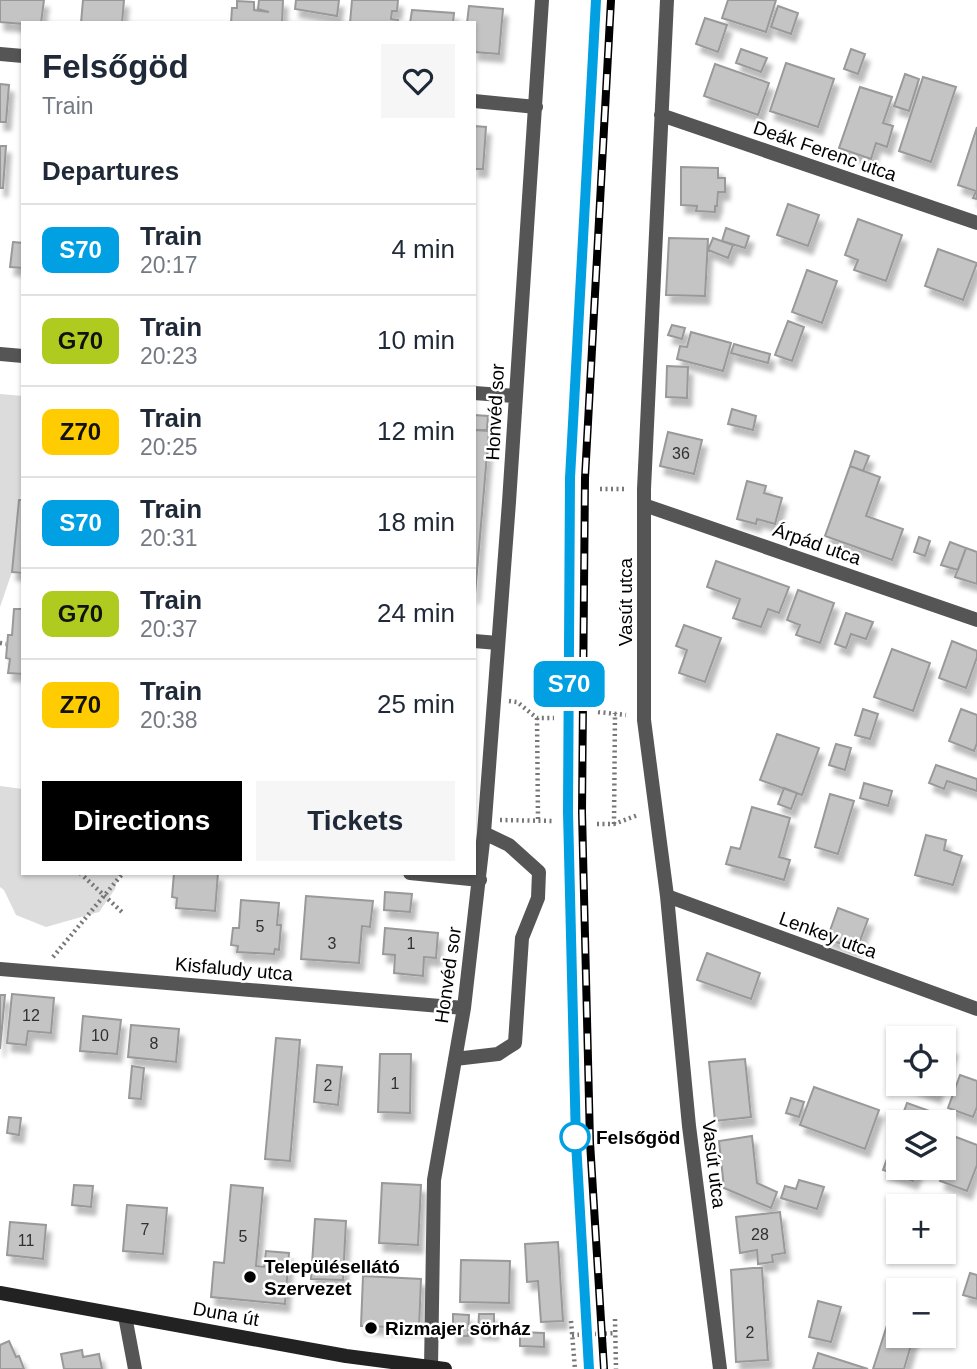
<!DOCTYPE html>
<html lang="en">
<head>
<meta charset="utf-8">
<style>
  :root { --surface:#fff; --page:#f6f6f7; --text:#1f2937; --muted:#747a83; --line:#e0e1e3; --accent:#000 }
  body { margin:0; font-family:Arial,sans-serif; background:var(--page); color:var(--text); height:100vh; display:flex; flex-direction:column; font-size:26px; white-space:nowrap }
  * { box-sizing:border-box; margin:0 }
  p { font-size:23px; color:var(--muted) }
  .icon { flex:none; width:38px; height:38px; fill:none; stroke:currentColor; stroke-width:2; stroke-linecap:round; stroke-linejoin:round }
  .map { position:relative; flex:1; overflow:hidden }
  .drawer { position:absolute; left:21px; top:21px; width:455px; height:854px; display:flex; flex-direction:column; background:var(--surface); border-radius:0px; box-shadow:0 2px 5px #0004 }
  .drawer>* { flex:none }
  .badge { padding:0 14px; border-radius:10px; font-size:24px; line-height:46px }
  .buttons { position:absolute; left:886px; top:1026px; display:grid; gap:14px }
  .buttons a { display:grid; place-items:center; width:70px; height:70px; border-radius:0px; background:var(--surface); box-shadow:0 2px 5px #0004; font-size:35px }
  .map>.badge { position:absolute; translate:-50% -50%; box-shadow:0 0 0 4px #fff }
  h2 { padding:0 21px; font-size:26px; line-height:63px }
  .round { display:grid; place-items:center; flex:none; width:74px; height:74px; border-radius:0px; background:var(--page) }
  .overview { display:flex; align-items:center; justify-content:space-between; height:119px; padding:0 21px }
  h1 { font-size:33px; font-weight:700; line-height:52px }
  .cta { display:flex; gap:14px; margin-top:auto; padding:14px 21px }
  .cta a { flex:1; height:80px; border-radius:0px; background:var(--accent); color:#fff; font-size:28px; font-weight:700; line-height:80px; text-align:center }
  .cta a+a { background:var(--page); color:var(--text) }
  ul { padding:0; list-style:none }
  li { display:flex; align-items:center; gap:21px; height:91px; padding:0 21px; border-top:2px solid var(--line) }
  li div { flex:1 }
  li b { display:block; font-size:26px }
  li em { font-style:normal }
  li .badge { min-width:77px; font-weight:700; text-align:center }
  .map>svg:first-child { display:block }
  .green { fill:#dcdcdc }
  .building { fill:#c4c4c4; stroke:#999; stroke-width:2; filter:url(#shadow) }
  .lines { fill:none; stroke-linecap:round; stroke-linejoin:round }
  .path { stroke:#777; stroke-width:4.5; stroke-dasharray:2 3.5; stroke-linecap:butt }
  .street { stroke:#555; stroke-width:14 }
  .secondary { stroke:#222; stroke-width:14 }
  .rail-casing { stroke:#000; stroke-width:8 }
  .rail { stroke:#fff; stroke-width:5; stroke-dasharray:16; stroke-linecap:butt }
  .line-casing { stroke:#fff; stroke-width:16 }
  .line { stroke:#00a0e3; stroke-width:10 }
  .stop-dot { fill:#fff; stroke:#00a0e3; stroke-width:3.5 }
  .poi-dot { fill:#000; stroke:#fff; stroke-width:2.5 }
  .labels { text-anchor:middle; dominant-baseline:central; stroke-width:5; stroke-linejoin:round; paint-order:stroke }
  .number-label { font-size:16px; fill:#313131 }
  .street-label { font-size:19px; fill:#000; stroke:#fff }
  .stop-label { font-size:19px; font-weight:bold; fill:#000; stroke:#fff; text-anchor:start }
  .poi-label { font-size:19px; font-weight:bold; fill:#000; stroke:#fff; text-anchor:start }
</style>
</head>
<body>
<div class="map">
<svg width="977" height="1369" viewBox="0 0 977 1369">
  <defs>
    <filter id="shadow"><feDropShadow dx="4.5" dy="8" stdDeviation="2" flood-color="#0004"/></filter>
  </defs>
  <rect width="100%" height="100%" fill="#fff"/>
  <!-- green -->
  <path class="green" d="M0,394L23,396V477L12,572L0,607Z
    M0,786L23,789V873H119L115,889L99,912L46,927L16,915L4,890L0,887Z"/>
  <!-- building -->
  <path class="building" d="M0,0H44L41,23L23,24L0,22Z
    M83,0H124L122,23H81Z
    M259,0H283L282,23H231L232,8H237V1L254,2V10L269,12L258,9Z
    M296,0H339L337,16L295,9Z
    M352,0H398L397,11H392L391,19L398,20V23H350Z
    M728,0H776L766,32L722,18Z
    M469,6L503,9L499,54L474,52V23H467Z
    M778,6L798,13L791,34L771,27Z
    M412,10L454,13L453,23H410Z
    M705,18L727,25L718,52L696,44Z
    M741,49L767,58L761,72L736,63Z
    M851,49L865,54L858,74L844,69Z
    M786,63L834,79L818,127L770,111Z
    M715,64L769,83L758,115L704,96Z
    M905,74L919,79L909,111L894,106Z
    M923,77L956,87L931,162L899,151Z
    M0,84L9,85L6,122H0Z
    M860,87L892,97L883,123L893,126L887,147L876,143L871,159L839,148Z
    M474,126L486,127L483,169H474Z
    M977,127V199L973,198L976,191L958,185Z
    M0,146H6L3,188H0Z
    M681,167L718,168V178H725V192H718L717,206H715V212L696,211L697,206L681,205Z
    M788,204L819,215L808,246L777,235Z
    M858,219L902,235L886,281L854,270L858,260L845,255Z
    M726,228L749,236L745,248L722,241Z
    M669,238L708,239L705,296L666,295Z
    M713,238L733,245L728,258L708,250Z
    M13,242L23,243V268L10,267Z
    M938,249L977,263L963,300L925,286Z
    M807,270L837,281L822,323L792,312Z
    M788,321L804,327L792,361L775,355Z
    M672,325L685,328L682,339L668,335Z
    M691,332L731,343L723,371L677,359L680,346L687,347Z
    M734,344L770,354L768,363L731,353Z
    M667,366L688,367L687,398L666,397Z
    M732,409L756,416L753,430L728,424Z
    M474,415L488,416L487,430H474Z
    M474,430L489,431L475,595H474Z
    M668,432L702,440L694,474L660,466Z
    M855,451L869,456L863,471L850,466Z
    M850,466L880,477L866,516L903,529L892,560L825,536Z
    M747,481L766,486L764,493L782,498L775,524L757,519L756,524L737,519Z
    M19,500H23V573L12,572Z
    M919,537L930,541L925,556L914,552Z
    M950,542L966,548L958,570L941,565Z
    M966,548L977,552V584L955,577Z
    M716,561L789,587L779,613L768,609L761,627L733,618L740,599L707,587Z
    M798,590L834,603L820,643L796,635L800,625L787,620Z
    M14,609H23V674L8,673L10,659L6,658L8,635H12Z
    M846,613L873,622L866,639L851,634L846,648L835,644Z
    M684,625L721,638L705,682L679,673L687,650L676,646Z
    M952,641L977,651V657L966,688L939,678Z
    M892,649L930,663L913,711L874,697Z
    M863,709L878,714L870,739L855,735Z
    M961,709L977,715V743L974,751L949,741Z
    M777,734L819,748L802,795L760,780Z
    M836,744L851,748L845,770L829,765Z
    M936,765L977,779V791L947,781L944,789L929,783Z
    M864,783L892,791L888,806L860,798Z
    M784,788L797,793L791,809L778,804Z
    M830,794L854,801L838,854L815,847Z
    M752,807L790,818L779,857L790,860L784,880L726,864L731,847L740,849Z
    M926,835L946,840L944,850L962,856L953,885L915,875Z
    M174,873H218L215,911L176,908L177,898L172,897Z
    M385,892L412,894L410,912L384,910Z
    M306,896L373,901L370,927L362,926L359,963L301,959Z
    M241,900L279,903L277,925H281L279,950L275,949L274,954L237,952L238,946L231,945L233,928H239Z
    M838,908L868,919L857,949L827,939Z
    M385,928L438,933L436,958L424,957L423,976L394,973L395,955L383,954Z
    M707,953L760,973L751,999L697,980Z
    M12,994L54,998L51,1033L28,1031L26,1045L7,1043Z
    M0,995H5L0,1049Z
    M83,1016L121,1020L117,1054L80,1051Z
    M131,1025L179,1029L176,1062L128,1057Z
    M276,1038L300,1040L290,1161L265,1159Z
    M943,1045L953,1048L943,1075Z
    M380,1054H411L410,1113L378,1112Z
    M745,1059L751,1117L715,1121L709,1062Z
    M317,1065L342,1067L338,1105L314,1102Z
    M132,1066L144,1068L141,1099L129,1098Z
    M960,1075L977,1081V1107L973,1117L948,1108Z
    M904,1083H940L936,1095Z
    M814,1087L879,1110L865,1149L800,1125Z
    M791,1098L804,1102L799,1117L786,1113Z
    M907,1103L938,1114L935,1122H900Z
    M9,1117L21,1118L19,1135L7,1133Z
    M898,1128V1167H919L913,1181L883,1170Z
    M752,1136L757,1183L777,1192L771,1208L724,1188L719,1141Z
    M956,1137L977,1145V1165L967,1191L940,1181Z
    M799,1180L824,1187L817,1209L781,1198L785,1186L796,1189Z
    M382,1183L421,1185L418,1245L379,1243Z
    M74,1185L93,1186L91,1207L72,1205Z
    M231,1185L263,1188L256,1266L264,1267L266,1251L289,1253L285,1304L211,1297L214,1262L224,1263Z
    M127,1205L167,1208L163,1254L123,1251Z
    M780,1212L785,1253L772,1255L773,1262L758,1264L757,1250L740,1253L736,1217Z
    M315,1219L346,1221L343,1280L311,1279Z
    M10,1222L46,1225L43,1259L7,1255Z
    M558,1242L563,1321L541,1322L538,1281L527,1282L525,1244Z
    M461,1260L510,1261L509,1303L460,1302Z
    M753,1268H762L768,1360L736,1362L731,1270Z
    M970,1273L977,1275V1299L963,1295Z
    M363,1276L421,1279L419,1328L361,1326Z
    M818,1301L841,1307L831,1342L809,1337Z
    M453,1314L469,1315L468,1336H453Z
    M479,1314H494V1332L478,1331Z
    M889,1319L898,1322V1335H914L904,1369H873Z
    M520,1332L544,1333V1347L520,1346Z
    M9,1341L16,1357L19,1356L24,1369H0V1345Z
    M82,1350L83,1357L99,1354L102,1369H64L61,1354Z
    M818,1353L868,1369H813Z"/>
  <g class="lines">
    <!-- path -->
    <path class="path" d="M600,489H627
      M0,643L6,644
      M509,701L517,702L537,718H554
      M598,712L626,715
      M537,718L538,820
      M500,820L553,821
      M597,824H614L638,815
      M614,824L615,713
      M80,873L123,913
      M53,957L123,873
      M615,1319L616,1369
      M571,1321L575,1369
      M572,1335L616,1333"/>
    <!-- street -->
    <path class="street" d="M667,0L644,489V720L667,896L689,1126L720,1369
      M0,54L23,56
      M474,101L536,107
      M661,115L977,223
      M0,354L23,356
      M474,393L515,396
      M644,505L977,620
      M474,641L498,643
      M410,873L480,880
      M667,896L977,1009
      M0,969L464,1008
      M455,1059L498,1054L515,1043L522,938L538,898L539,872L509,845L484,833
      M125,1316L135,1369
      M431,1368L434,1180L464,1008L484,833L509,502L542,0"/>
    <!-- secondary -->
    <path class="secondary" d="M0,1293L346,1356L445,1369"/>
    <!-- rail casing -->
    <g class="rail-casing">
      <path id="rail" d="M589,1369L576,1142L568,812L571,478L596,0
        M604,1369L590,1142L582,812L585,478L611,0"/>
    </g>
    <!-- rail -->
    <use href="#rail" class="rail"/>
  </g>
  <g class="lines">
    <!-- line casing -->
    <g class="line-casing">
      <path id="line" d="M589,1369L576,1142L568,812L570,478L596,0"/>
    </g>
    <!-- line -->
    <use href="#line" class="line"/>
  </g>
  <!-- markers -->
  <circle class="stop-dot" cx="575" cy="1137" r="14"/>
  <g class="poi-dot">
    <circle cx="250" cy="1277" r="7"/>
    <circle cx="371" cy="1328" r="7"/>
  </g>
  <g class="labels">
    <!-- number labels -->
    <g class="number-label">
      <text x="681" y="453">36</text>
      <text x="260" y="926">5</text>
      <text x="332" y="943">3</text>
      <text x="411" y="943">1</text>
      <text x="31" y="1015">12</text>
      <text x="100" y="1035">10</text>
      <text x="154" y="1043">8</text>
      <text x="395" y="1083">1</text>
      <text x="328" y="1085">2</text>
      <text x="145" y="1229">7</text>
      <text x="760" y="1234">28</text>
      <text x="243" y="1236">5</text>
      <text x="26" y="1240">11</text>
      <text x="750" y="1332">2</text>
    </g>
    <!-- street labels -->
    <g class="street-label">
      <text transform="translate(825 151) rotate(19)">Deák Ferenc utca</text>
      <text transform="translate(495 412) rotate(-87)">Honvéd sor</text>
      <text transform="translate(817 544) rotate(19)">Árpád utca</text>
      <text transform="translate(625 602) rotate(-90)">Vasút utca</text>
      <text transform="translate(828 935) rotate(20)">Lenkey utca</text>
      <text transform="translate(234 969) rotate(5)">Kisfaludy utca</text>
      <text transform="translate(448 975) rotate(-82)">Honvéd sor</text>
      <text transform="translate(714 1164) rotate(83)">Vasút utca</text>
      <text transform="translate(226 1314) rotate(10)">Duna út</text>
    </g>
    <!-- stop labels -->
    <g class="stop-label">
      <text x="596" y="1137">Felsőgöd</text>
    </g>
    <!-- poi labels -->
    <g class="poi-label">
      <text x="264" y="1266">Településellátó<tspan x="264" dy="22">Szervezet</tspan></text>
      <text x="385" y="1328">Rizmajer sörház</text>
    </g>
  </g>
</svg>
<div class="buttons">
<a><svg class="icon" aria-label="locate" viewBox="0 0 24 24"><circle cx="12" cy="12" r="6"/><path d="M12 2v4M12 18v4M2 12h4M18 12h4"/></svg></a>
<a><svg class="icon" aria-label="layers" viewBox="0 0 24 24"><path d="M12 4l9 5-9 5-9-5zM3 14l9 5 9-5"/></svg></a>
<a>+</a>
<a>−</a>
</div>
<b class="badge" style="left:569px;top:684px;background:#00a0e3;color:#fff">S70</b>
<section class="drawer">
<div class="overview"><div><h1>Felsőgöd</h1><p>Train</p></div><a class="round"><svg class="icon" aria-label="heart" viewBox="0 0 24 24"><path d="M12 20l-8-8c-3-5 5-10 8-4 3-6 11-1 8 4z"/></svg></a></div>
<h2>Departures</h2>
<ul>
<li><span class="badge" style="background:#00a0e3;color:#fff">S70</span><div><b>Train</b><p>20:17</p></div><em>4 min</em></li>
<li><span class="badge" style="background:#b0cb1f;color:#111">G70</span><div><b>Train</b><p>20:23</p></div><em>10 min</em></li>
<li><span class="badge" style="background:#fecc00;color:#111">Z70</span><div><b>Train</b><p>20:25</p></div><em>12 min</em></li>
<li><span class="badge" style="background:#00a0e3;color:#fff">S70</span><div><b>Train</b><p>20:31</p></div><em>18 min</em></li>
<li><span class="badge" style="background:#b0cb1f;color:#111">G70</span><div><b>Train</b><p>20:37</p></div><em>24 min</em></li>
<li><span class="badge" style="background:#fecc00;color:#111">Z70</span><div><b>Train</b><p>20:38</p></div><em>25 min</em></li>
</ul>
<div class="cta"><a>Directions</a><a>Tickets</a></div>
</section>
</div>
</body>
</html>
